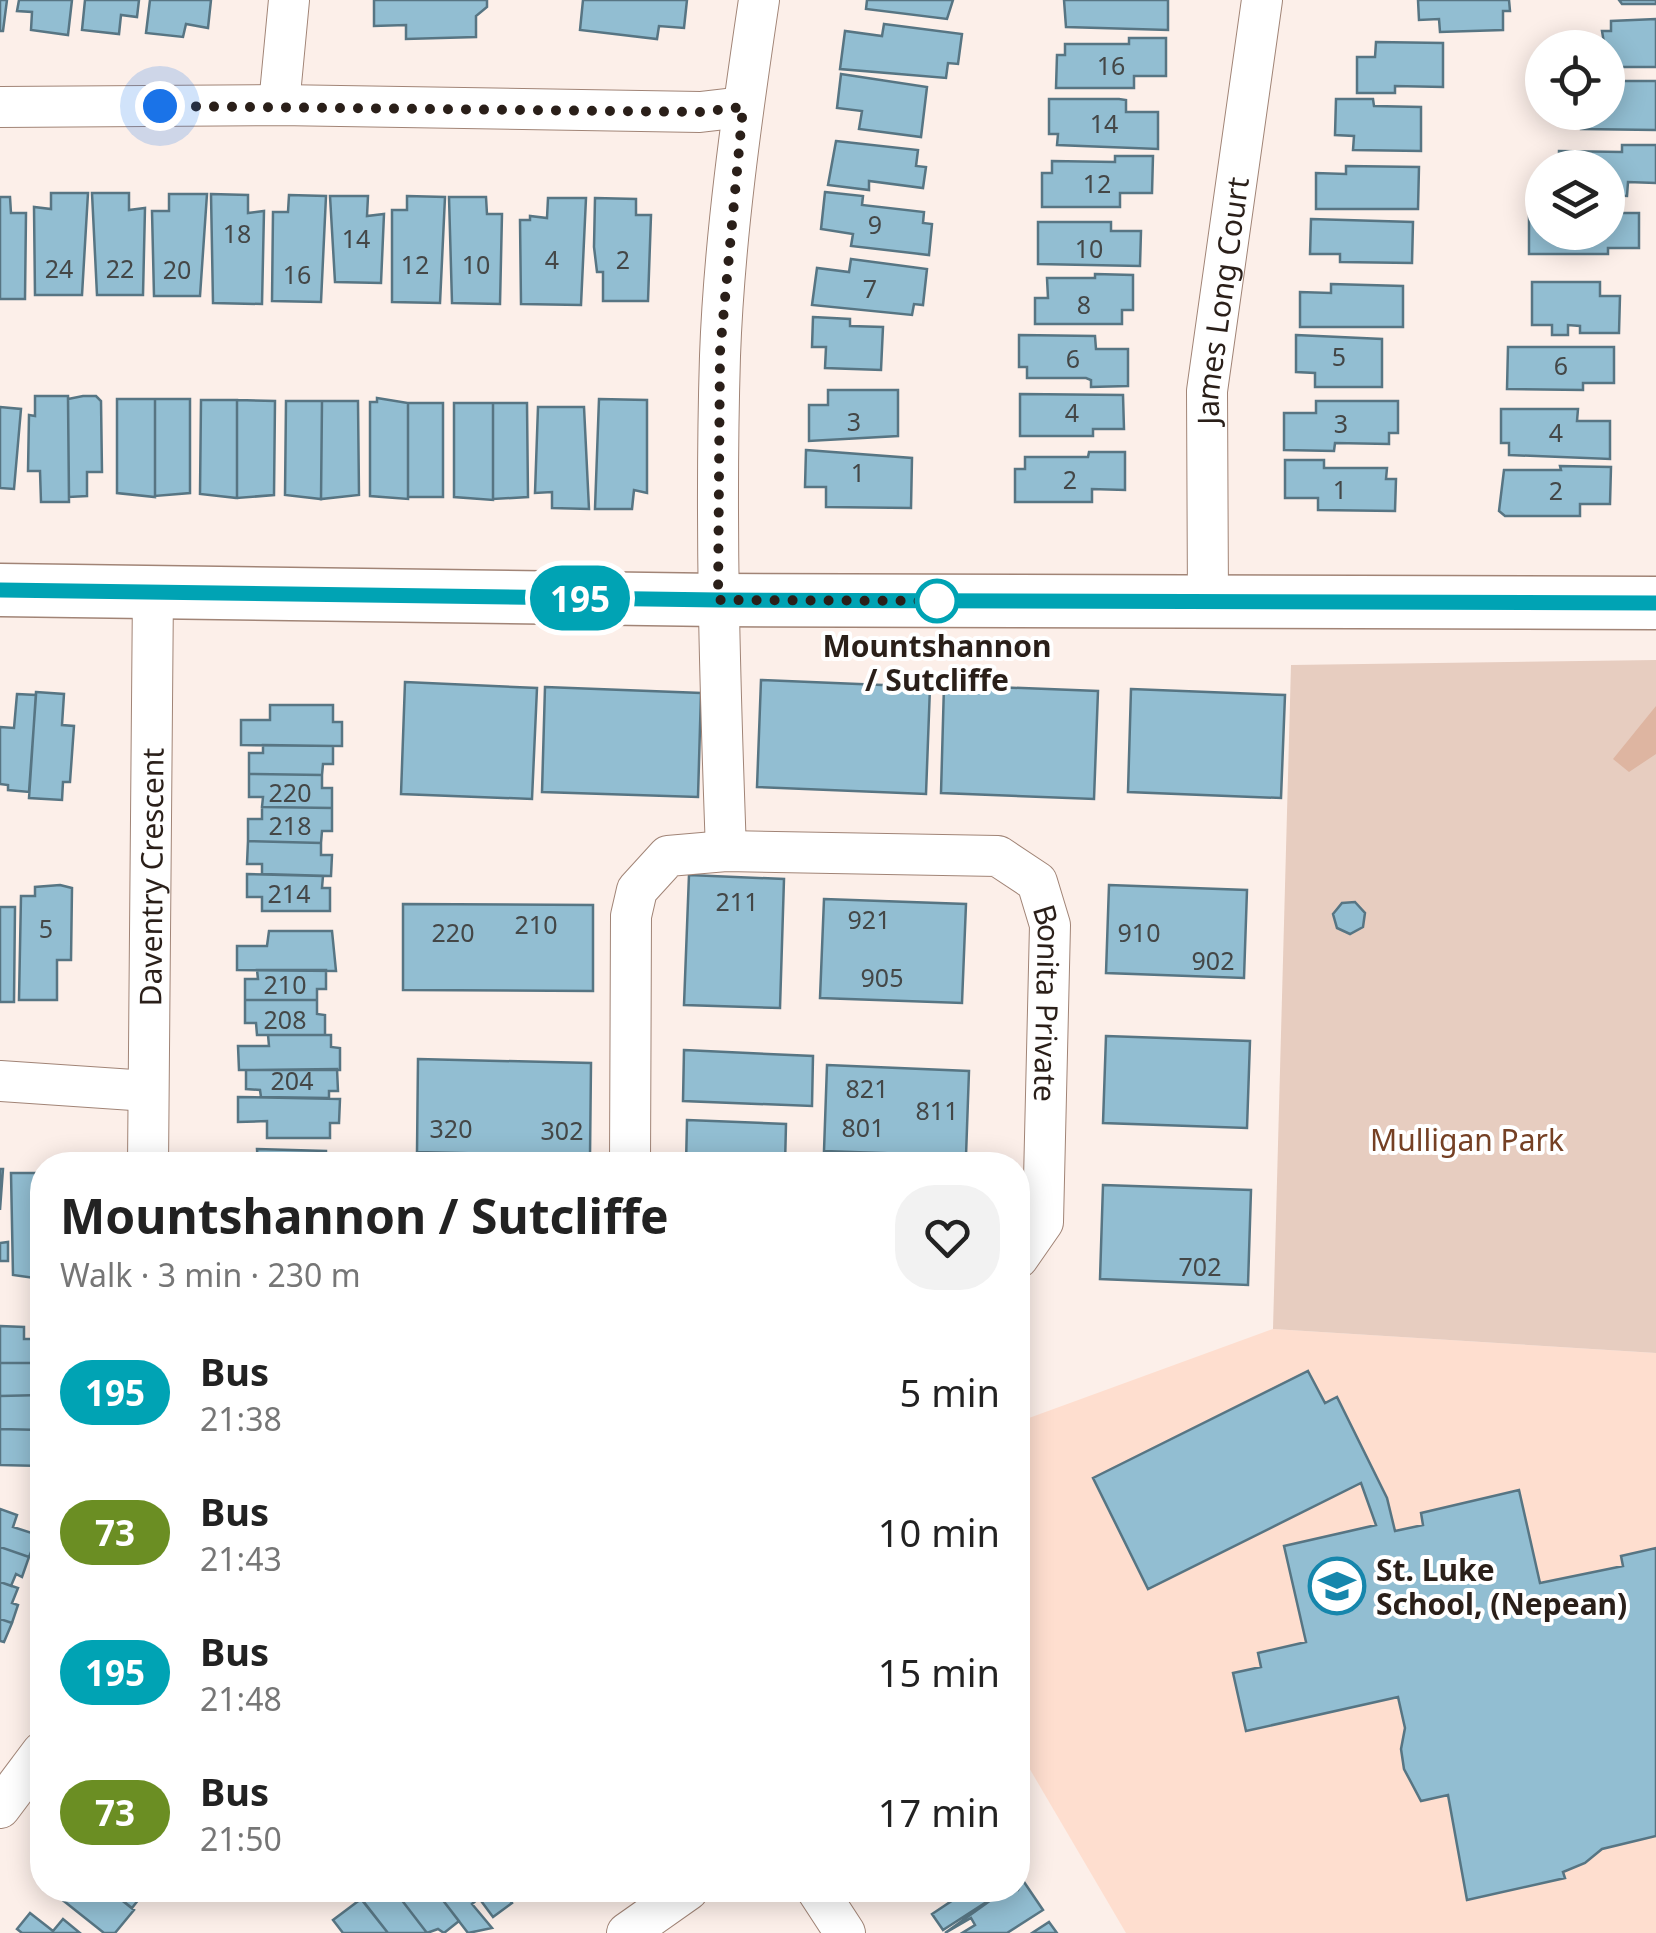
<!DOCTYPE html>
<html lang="en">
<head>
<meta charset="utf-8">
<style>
  :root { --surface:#fff; --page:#f2f2f2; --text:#222; --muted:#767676 }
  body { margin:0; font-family:"Noto Sans",sans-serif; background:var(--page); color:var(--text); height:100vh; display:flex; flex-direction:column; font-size:38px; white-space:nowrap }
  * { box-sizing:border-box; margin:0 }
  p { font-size:32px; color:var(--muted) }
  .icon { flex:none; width:55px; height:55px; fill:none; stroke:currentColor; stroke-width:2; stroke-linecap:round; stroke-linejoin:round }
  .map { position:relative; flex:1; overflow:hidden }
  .side { position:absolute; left:30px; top:1152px; width:1000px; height:750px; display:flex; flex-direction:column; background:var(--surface); border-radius:40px; box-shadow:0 5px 25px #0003 }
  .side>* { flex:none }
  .badge { padding:0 20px; border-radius:32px; font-size:35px; line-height:65px }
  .tools { position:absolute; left:1525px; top:30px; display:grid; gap:20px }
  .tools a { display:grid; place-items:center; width:100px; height:100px; border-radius:50%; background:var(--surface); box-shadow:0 5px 25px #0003; font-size:50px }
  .you { position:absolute; width:50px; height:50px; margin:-25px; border:8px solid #fff; border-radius:50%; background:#1a73e8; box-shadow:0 0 0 15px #1a73e833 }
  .map>.badge { position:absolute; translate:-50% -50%; box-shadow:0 0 0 5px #fff }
  .round { display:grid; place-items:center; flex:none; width:105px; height:105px; border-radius:40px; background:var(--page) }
  .summary { display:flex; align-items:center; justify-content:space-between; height:170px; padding:0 30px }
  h1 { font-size:48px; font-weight:700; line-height:75px }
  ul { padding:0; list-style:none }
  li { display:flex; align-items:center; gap:30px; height:140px; padding:0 30px }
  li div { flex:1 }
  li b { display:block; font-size:38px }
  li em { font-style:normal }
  li .badge { min-width:110px; font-weight:700; text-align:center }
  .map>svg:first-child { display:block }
  .built { fill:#fedecf }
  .green { fill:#e7cdc0 }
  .forest { fill:#deb5a1 }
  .building { fill:#92bed2; stroke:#577583; stroke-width:2.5 }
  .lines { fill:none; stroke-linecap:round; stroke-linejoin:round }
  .minor-casing { stroke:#a18476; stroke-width:42 }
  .tertiary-casing { stroke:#a18476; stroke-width:55 }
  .minor { stroke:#fff; stroke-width:40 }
  .tertiary { stroke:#fff; stroke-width:52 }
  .line-casing { stroke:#fff; stroke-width:22 }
  .line { stroke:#00a3b4; stroke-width:15 }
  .walk { stroke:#2a1f19; stroke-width:10; stroke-dasharray:0 18 }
  .stop-dot { fill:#fff; stroke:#00a3b4; stroke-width:5 }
  .labels { text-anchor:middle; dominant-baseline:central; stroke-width:8; stroke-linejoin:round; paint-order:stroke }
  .number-label { font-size:25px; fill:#444747 }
  .street-label { font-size:30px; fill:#2a1f19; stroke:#fff }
  .stop-label { font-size:30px; font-weight:bold; fill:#2a1f19; stroke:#fff }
  .park-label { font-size:30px; fill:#754024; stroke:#fff }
  .poi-label { font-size:30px; font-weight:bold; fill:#2a1f19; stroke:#fff; text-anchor:start }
</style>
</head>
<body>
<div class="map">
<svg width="1656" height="1933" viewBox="0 0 1656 1933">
  <rect width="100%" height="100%" fill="#fcefe9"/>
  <!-- built -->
  <path class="built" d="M1273,1329L1656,1353V1933H1126L1018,1749V1422Z"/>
  <!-- green -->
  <path class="green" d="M1656,660V1353L1273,1329L1291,665Z"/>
  <!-- forest -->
  <path class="forest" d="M1656,706V754L1629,772L1613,759Z"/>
  <!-- building -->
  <path class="building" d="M0,0H7L3,31H0Z
    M19,0H72L68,35L31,30L32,12L17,11Z
    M85,0H139L137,17L121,15L119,34L82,30Z
    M150,0H211L208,28L186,24L183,37L146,33Z
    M374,0H487V7L476,16V37L406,39V25L374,26Z
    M583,0H687L684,28L659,26L657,39L580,30Z
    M867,0H953L947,19L866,9Z
    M1064,0H1168V30L1066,27Z
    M1418,0H1509L1510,11H1503V30L1440,32L1439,19L1419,20Z
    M1619,0H1656V4H1622Z
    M1656,19V67H1608L1602,31H1611V21Z
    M884,24L962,34L958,64L948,63L946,78L840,69L845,31L882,36Z
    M1129,38H1166V76H1134V88H1056L1057,55H1065V44H1129Z
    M1376,42L1443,43V87L1395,86V93H1357V57H1375Z
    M841,74L927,87L921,137L859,129L862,111L837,108Z
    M1608,81H1656V130L1581,129V112H1608Z
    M1049,99H1119L1126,100V112H1158V149L1057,145L1058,134H1049Z
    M1336,99H1373L1374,106L1421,107V151L1353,150L1354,136L1335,135Z
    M836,141L918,150L916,166L926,167L923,188L869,181V190L828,185Z
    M1622,145H1656V183L1628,182L1627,196L1608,195V168H1549V162H1559V151L1622,152Z
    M1115,156H1153L1152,193H1120V207H1042V173H1052V161L1115,162Z
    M1346,166L1419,167L1418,209H1316V173L1346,174Z
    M825,192L863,196L862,205L924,212L923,223L932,224L929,255L851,246L853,234L821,229Z
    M51,193H88L82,295H35L34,207L51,209Z
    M92,193H129V210L145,208L143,295H97Z
    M169,194H207L200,296H154L152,211H169Z
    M211,194L248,195V213L264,211L262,304L213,303Z
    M289,195L326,196L321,302L272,301L273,212H288Z
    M330,196H368L367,216L384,214L381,283L335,282Z
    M407,196L445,197L440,303L392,302V210H407Z
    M0,197H10L11,213H26L25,299H0Z
    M449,197H486L487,214H502L500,304L452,303Z
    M548,198H586L581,305L521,304L520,220H530V216L547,218Z
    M595,198L636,199V215H651L648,301H603V272H597L594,247Z
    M1529,212H1542V232H1608V213H1639V248H1608V254H1529Z
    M1311,219L1413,222L1412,263L1340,262V254H1310Z
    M1038,222H1111V231H1141L1140,266L1038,264Z
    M851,259L927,269L923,305L914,304L912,315L812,305L817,268L849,272Z
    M1095,274L1133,275V310H1122V324H1035V298H1048L1047,278H1095Z
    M1532,282H1600V296H1620L1619,333H1580V326L1568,325V335H1552V325H1532Z
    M1331,284L1403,286V327H1300V292L1331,293Z
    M813,317L850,319V326L883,327L881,370L825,368L826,347H812Z
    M1019,335L1095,336L1096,349H1128V386L1091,387V380L1086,378H1027V367H1019Z
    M1296,335L1382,339V387H1315V373L1296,372Z
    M1508,347H1614V383H1583V390L1507,389Z
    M828,390H898V436L809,441V405H828Z
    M1020,394L1123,395L1124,429H1093V436H1020Z
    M35,396H68L69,502H41L40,471H28L29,415L35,416Z
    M83,396H96L101,401L102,472H87V496L69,497L68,399Z
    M377,398L408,403V499L370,496V402H377Z
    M117,399H155V497L117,493Z
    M155,399H190V493L155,496Z
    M599,399L647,400V493L634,490L632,509H595Z
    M201,400H237V498L200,494Z
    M237,400L275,401L274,495L237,498Z
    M286,401H322L321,499L285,495Z
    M322,401H358L359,495L321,499Z
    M1316,401H1398V433H1389V444L1335,443L1334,451L1284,450V413H1316Z
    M408,403H443V497H408Z
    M454,403H493V500L454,497Z
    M493,403H527L528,497L493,499Z
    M0,407L21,409L14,489L0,488Z
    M538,407H584L589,509L552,508V492L535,493Z
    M1501,409H1578L1577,421H1610V459L1509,455V443H1501Z
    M806,450L912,458L911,508L826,507V487H805Z
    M1089,452H1125V490L1092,489V502H1015V469H1025V457H1088Z
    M1285,460H1324V468H1387L1386,479H1396L1395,511L1318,510V498H1285Z
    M1560,466L1611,467L1610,504H1580V516H1505L1499,511L1504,470H1561Z
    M761,680L930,687L926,794L757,787Z
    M405,682L537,688L532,799L401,794Z
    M944,685L1098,691L1094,799L941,793Z
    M545,687L701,693L698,797L542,792Z
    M1131,689L1285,695L1281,798L1128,792Z
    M36,692L64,694L62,725L74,726L70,782H63L62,800L29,798Z
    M17,694L36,695L29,792L8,790V785L0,784V727L14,728Z
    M270,705H333V722H342V746L241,745V720H270Z
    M263,745L333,746V764H323L322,775L249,774V753H263Z
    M249,774L322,775V788H332V808L262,807L263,797H249Z
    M262,807L332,808V831H322L321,843L248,841V819H262Z
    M248,841L321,843V855H332L331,876L262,874V864H247Z
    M247,874L323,876L322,888H330V911H262V897H247Z
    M689,875L784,879L780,1008L684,1005Z
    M60,885L72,888L71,960H57V1000H19L21,896H35V887Z
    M1109,885L1247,890L1244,978L1106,973Z
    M824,899L966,904L962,1003L820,998Z
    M1355,902L1365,913L1363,927L1350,934L1337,928L1333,914L1342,903Z
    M403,904L593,905V991L403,990Z
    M0,907H15L14,1002H0Z
    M269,931H332L336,971L237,970V946H267Z
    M257,970H326V989H317V1000H245V979H258Z
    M245,1000H317V1014L325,1015V1035H257L256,1023H245Z
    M268,1035H331V1047L340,1048V1070H239L238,1046H269Z
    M1106,1036L1250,1041L1247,1128L1103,1123Z
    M684,1050L813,1056L812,1106L683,1101Z
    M418,1059L591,1063L590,1156L417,1152Z
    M827,1065L969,1071L966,1156L824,1151Z
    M337,1069L338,1091H329V1098L261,1097L260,1090L246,1089V1070Z
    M238,1097L340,1099L339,1123H330V1138H267V1121L238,1122Z
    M687,1120L786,1124L785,1165H686Z
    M257,1149L326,1151V1165H244H258Z
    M0,1169H3L0,1210Z
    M11,1173H42V1279L13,1275Z
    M1103,1185L1251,1190L1248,1285L1100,1279Z
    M8,1242V1261H0V1243Z
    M0,1326L24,1327V1339H42V1363H0Z
    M0,1363H42V1395L0,1396Z
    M1308,1371L1325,1403L1337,1397L1387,1498L1395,1531L1423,1525L1421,1513L1519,1490L1540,1583L1623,1566L1621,1556L1656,1548V1836L1602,1849L1585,1863L1563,1872L1565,1878L1467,1900L1448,1795L1421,1801L1404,1769L1401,1749L1405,1728L1398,1697L1246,1731L1233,1673L1261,1667L1258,1653L1306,1642L1284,1546L1376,1525L1361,1483L1148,1589L1093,1478Z
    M42,1395V1430L0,1429V1396Z
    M0,1429L42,1430V1466L0,1465Z
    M0,1509L17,1515L13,1527L38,1535L29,1557L0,1547Z
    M0,1547L29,1557L22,1577L16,1574L11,1586L0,1582Z
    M0,1582L18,1588L12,1603L18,1605L12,1623L0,1619Z
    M0,1619L12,1623L4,1642L0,1641Z
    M1022,1879L1043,1910L1007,1933H962L975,1925L971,1918L945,1933L1005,1890H1018Z
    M66,1890H109L134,1910L115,1933H104L60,1898Z
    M109,1890H146L132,1908Z
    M370,1890H394L427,1933H388L360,1897Z
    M394,1890H435L459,1921L444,1933L438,1929L427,1933Z
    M435,1890H473L479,1898L472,1904L492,1928L468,1933Z
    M473,1890H502L512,1903L493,1917Z
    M1005,1890L943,1930L932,1914L953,1900L948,1890Z
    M361,1899L388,1933H343L333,1920Z
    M30,1913L53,1931L63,1919L80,1933H22L17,1929Z
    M1049,1922L1057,1933H1032Z"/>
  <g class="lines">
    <!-- minor casing -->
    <g class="minor-casing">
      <g id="minor">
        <path d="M279,105L289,0"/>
        <path d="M0,107L279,105L700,112L743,107"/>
        <path id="s1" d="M1208,602L1207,391L1262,0"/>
        <path d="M726,851C720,686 715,521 720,356C724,241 742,114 759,0"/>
        <path d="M0,1081L148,1091"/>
        <path id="s2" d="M148,1165L153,589"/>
        <path id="s3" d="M630,1165L631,916L637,890L668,856L726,851L998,856L1037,882L1050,925L1043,1222L1018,1258"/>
        <path d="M0,1808L42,1752"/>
        <path d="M817,1890L845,1933"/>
        <path d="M627,1933L688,1890"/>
      </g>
    </g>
    <!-- tertiary casing -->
    <g class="tertiary-casing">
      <path id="tertiary" d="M0,590L717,600L1656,603"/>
    </g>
    <!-- minor -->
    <use href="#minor" class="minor"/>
    <!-- tertiary -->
    <use href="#tertiary" class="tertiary"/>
  </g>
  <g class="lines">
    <!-- line casing -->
    <g class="line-casing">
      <path id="line" d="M0,590L718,600L1656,603"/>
    </g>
    <!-- line -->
    <use href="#line" class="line"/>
    <!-- walk -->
    <path class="walk" d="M160,106L700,112L743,107L720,352L718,600L937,601"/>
  </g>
  <!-- icons -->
  <defs>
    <g id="school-ring" transform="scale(2.875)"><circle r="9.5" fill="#fff" stroke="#1686ac" stroke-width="1.5"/><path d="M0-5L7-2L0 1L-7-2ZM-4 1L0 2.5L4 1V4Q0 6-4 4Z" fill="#1686ac"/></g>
  </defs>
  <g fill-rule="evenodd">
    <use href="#school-ring" x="1337" y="1586"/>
  </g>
  <!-- markers -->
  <circle class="stop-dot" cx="937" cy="601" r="20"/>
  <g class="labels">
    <!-- number labels -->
    <g class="number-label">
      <text x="1111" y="65">16</text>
      <text x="1104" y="123">14</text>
      <text x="1097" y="183">12</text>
      <text x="875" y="224">9</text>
      <text x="237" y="233">18</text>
      <text x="356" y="238">14</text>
      <text x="1089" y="248">10</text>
      <text x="552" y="259">4</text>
      <text x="623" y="259">2</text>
      <text x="415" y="264">12</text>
      <text x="476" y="264">10</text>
      <text x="59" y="268">24</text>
      <text x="120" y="268">22</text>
      <text x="177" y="269">20</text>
      <text x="297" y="274">16</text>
      <text x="870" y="288">7</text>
      <text x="1084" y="304">8</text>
      <text x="1339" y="356">5</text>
      <text x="1073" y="358">6</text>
      <text x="1561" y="365">6</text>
      <text x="1072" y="412">4</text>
      <text x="854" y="421">3</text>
      <text x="1341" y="423">3</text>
      <text x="1556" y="432">4</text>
      <text x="858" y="472">1</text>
      <text x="1070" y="479">2</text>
      <text x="1340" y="489">1</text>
      <text x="1556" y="490">2</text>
      <text x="290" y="792">220</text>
      <text x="290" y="825">218</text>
      <text x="289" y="893">214</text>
      <text x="737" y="901">211</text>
      <text x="869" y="919">921</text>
      <text x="536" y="924">210</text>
      <text x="46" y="928">5</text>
      <text x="453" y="932">220</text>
      <text x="1139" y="932">910</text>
      <text x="1213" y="960">902</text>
      <text x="882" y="977">905</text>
      <text x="285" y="984">210</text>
      <text x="285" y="1019">208</text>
      <text x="292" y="1080">204</text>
      <text x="867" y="1088">821</text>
      <text x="937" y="1110">811</text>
      <text x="863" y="1127">801</text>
      <text x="451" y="1128">320</text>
      <text x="562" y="1130">302</text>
      <text x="1200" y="1266">702</text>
    </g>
    <!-- street labels -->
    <g class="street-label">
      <text stroke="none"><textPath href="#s1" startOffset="302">James Long Court</textPath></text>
      <text stroke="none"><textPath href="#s2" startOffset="288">Daventry Crescent</textPath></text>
      <text stroke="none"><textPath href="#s3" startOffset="822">Bonita Private</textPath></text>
    </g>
    <!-- stop labels -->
    <g class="stop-label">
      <text x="937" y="645">Mountshannon<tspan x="937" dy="34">/ Sutcliffe</tspan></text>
    </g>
    <!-- park labels -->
    <g class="park-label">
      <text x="1467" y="1139">Mulligan Park</text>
    </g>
    <!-- poi labels -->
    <g class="poi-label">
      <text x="1376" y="1569">St. Luke<tspan x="1376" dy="34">School, (Nepean)</tspan></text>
    </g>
  </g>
</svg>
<div class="tools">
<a><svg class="icon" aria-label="locate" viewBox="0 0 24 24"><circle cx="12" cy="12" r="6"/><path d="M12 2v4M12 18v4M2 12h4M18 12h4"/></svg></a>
<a><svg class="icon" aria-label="layers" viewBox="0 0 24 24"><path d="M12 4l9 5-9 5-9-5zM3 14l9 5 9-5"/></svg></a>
</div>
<div class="you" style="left:160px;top:106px"></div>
<b class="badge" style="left:580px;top:598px;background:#00a3b4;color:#fff">195</b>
<section class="side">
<div class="summary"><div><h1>Mountshannon / Sutcliffe</h1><p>Walk · 3 min · 230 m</p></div><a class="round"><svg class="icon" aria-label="heart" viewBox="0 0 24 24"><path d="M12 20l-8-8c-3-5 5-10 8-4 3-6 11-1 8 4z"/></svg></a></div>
<ul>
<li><span class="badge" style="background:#00a3b4;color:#fff">195</span><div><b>Bus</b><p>21:38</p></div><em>5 min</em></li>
<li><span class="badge" style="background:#6b8e23;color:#fff">73</span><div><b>Bus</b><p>21:43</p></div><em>10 min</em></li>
<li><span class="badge" style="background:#00a3b4;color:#fff">195</span><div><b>Bus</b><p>21:48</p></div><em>15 min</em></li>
<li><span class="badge" style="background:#6b8e23;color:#fff">73</span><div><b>Bus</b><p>21:50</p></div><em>17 min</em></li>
</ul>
</section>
</div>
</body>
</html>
